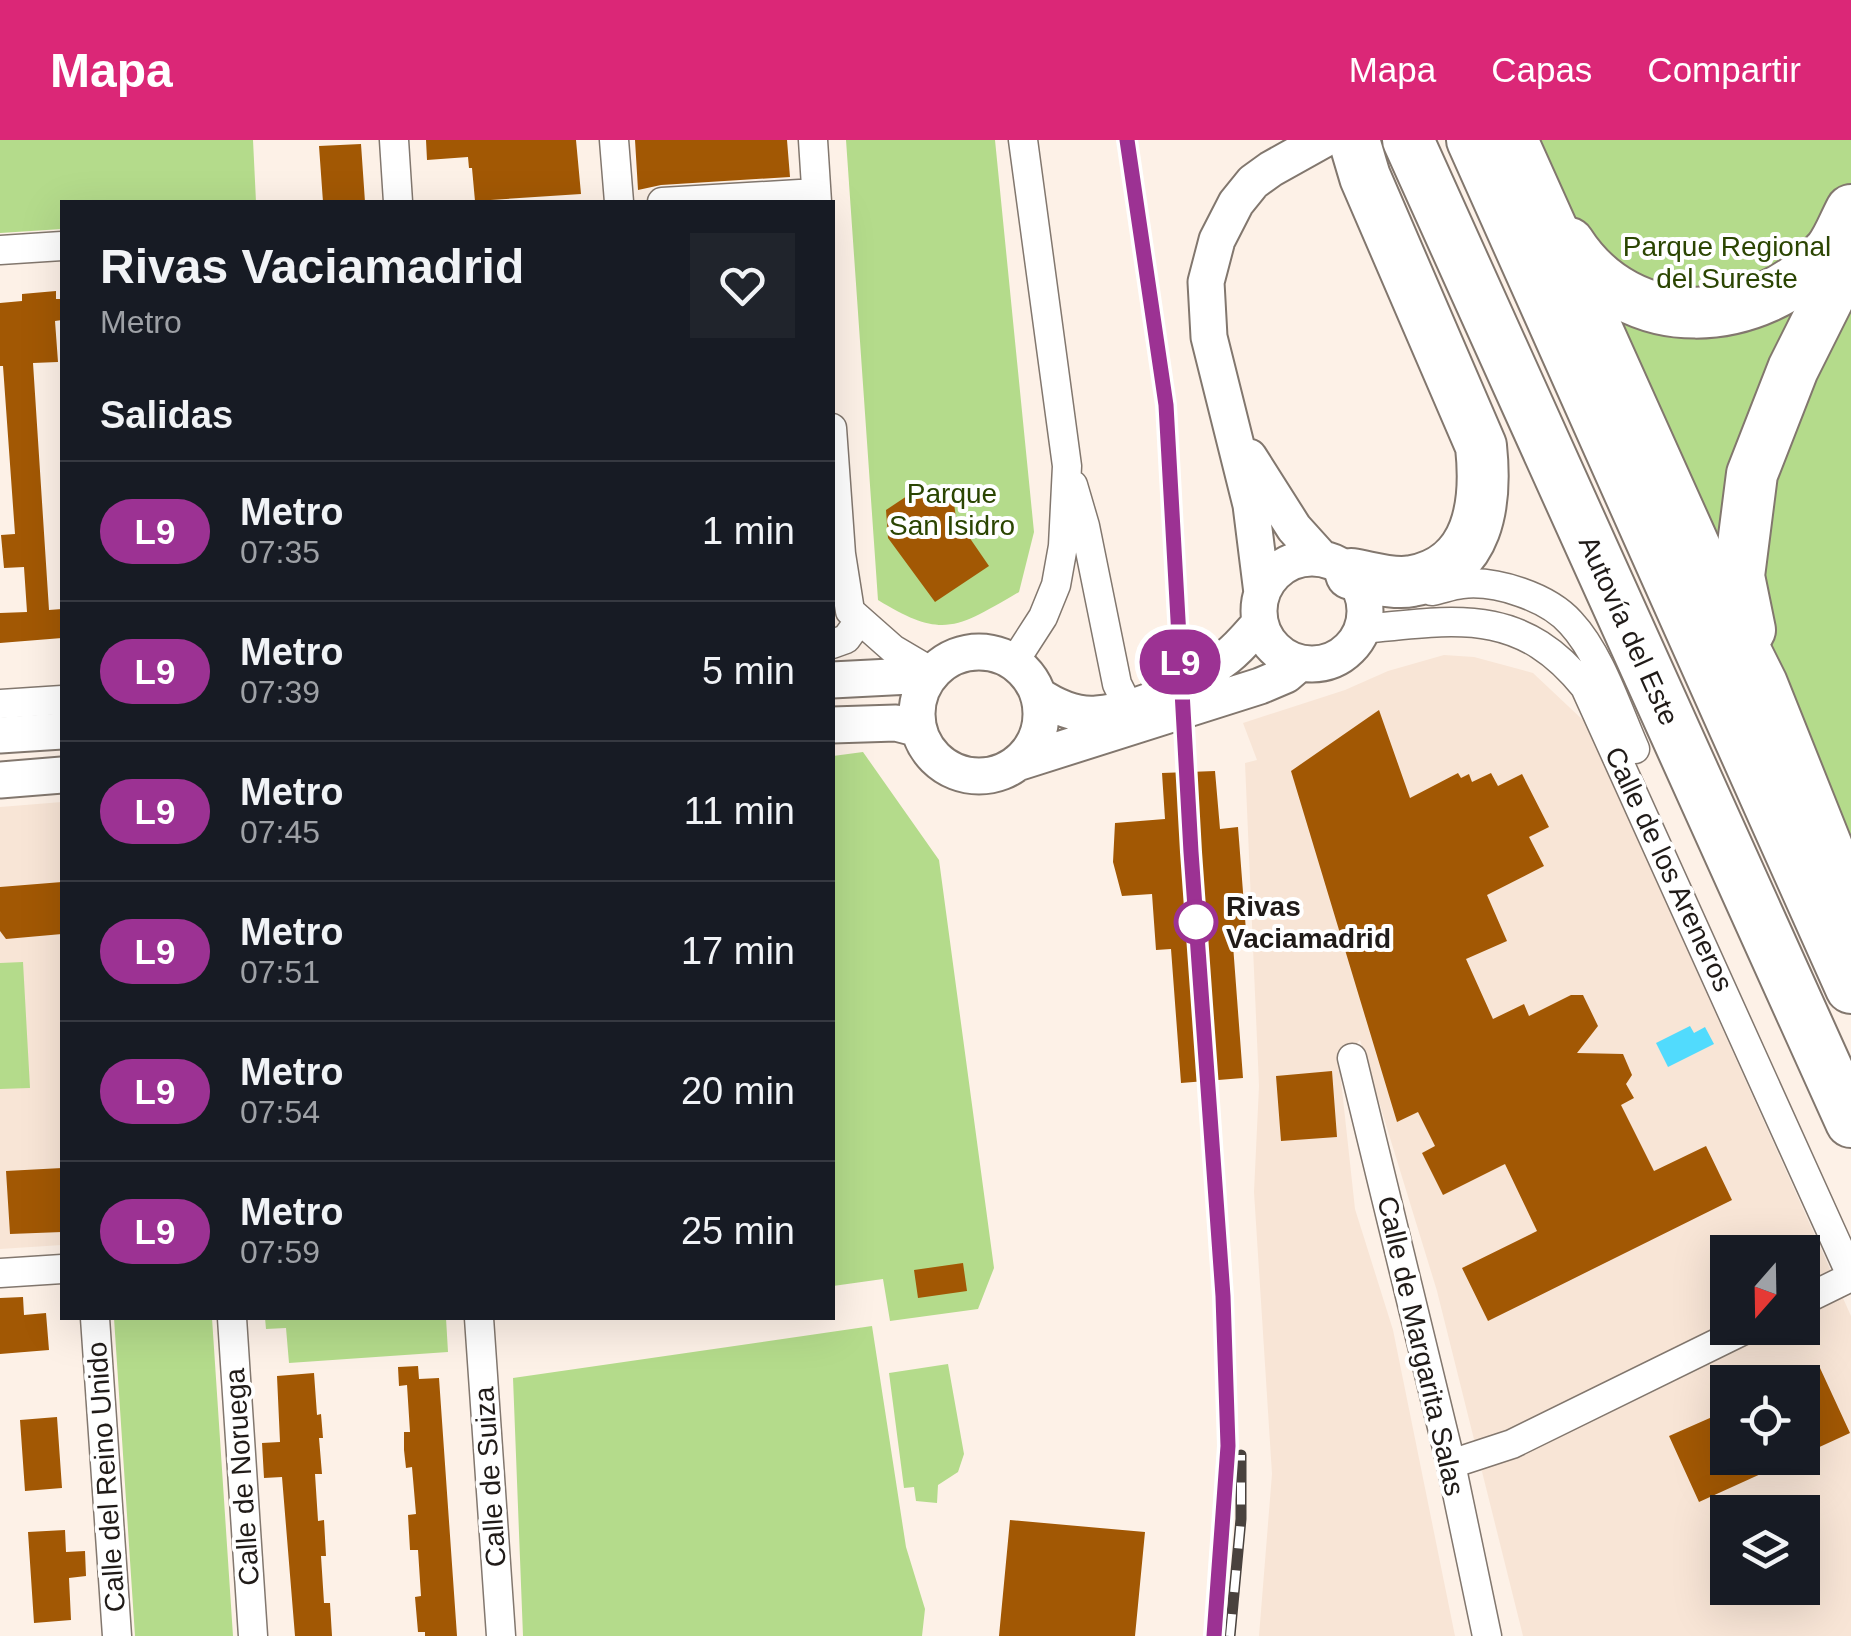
<!DOCTYPE html>
<html lang="es">
<head>
<meta charset="utf-8">
<style>
  :root { --surface:#171b24; --page:#20242c; --text:#f1f3f6; --muted:#9ea1a6; --line:#363941; --accent:#db2777 }
  body { margin:0; font-family:Arial,sans-serif; background:var(--page); color:var(--text); height:100vh; display:flex; flex-direction:column; font-size:38px; white-space:nowrap }
  * { box-sizing:border-box; margin:0 }
  p { font-size:32px; color:var(--muted) }
  .icon { flex:none; width:55px; height:55px; fill:none; stroke:currentColor; stroke-width:2; stroke-linecap:round; stroke-linejoin:round }
  .map { position:relative; flex:1; overflow:hidden }
  .sheet { position:absolute; left:60px; top:60px; width:775px; height:1120px; display:flex; flex-direction:column; background:var(--surface); border-radius:0px; box-shadow:0 10px 40px #0002 }
  .sheet>* { flex:none }
  .badge { padding:0 20px; border-radius:32px; font-size:35px; line-height:65px }
  .needle { width:65px; rotate:200deg }
  .tools { position:absolute; left:1710px; top:1095px; display:grid; gap:20px }
  .tools a { display:grid; place-items:center; width:110px; height:110px; border-radius:0px; background:var(--surface); box-shadow:0 10px 40px #0002; font-size:50px }
  .map>.badge { position:absolute; translate:-50% -50%; box-shadow:0 0 0 5px #fff }
  h2 { padding:0 40px; font-size:38px; line-height:90px }
  .round { display:grid; place-items:center; flex:none; width:105px; height:105px; border-radius:0px; background:var(--page) }
  .headline { display:flex; align-items:center; justify-content:space-between; height:170px; padding:0 40px }
  h1 { font-size:48px; font-weight:700; line-height:75px }
  ul { padding:0; list-style:none }
  li { display:flex; align-items:center; gap:30px; height:140px; padding:0 40px; border-top:2px solid var(--line) }
  li div { flex:1 }
  li b { display:block; font-size:38px }
  li em { font-style:normal }
  li .badge { min-width:110px; font-weight:700; text-align:center }
  header { display:flex; align-items:center; gap:60px; box-sizing:border-box; height:140px; padding:0 50px; background:var(--accent); color:#fff }
  header strong { font-size:48px }
  nav { display:flex; gap:55px; margin-inline-start:auto; font-size:35px }
  .map>svg:first-child { display:block }
  .built { fill:#f8e5d6; fill-rule:evenodd }
  .green { fill:#b4db8b }
  .water { fill:#51dbfd }
  .building { fill:#a25804 }
  .lines { fill:none; stroke-linecap:round; stroke-linejoin:round }
  .minor-casing { stroke:#82776e; stroke-width:31 }
  .tertiary-casing { stroke:#82776e; stroke-width:39 }
  .motorway-casing { stroke:#82776e; stroke-width:54 }
  .minor { stroke:#fff; stroke-width:28 }
  .tertiary { stroke:#fff; stroke-width:35 }
  .motorway { stroke:#fff; stroke-width:50 }
  .rail-casing { stroke:#49423e; stroke-width:11 }
  .rail { stroke:#fff; stroke-width:8; stroke-dasharray:22; stroke-linecap:butt }
  .line-casing { stroke:#fff; stroke-width:22 }
  .line { stroke:#9c3293; stroke-width:15 }
  .stop-dot { fill:#fff; stroke:#9c3293; stroke-width:5 }
  .labels { text-anchor:middle; dominant-baseline:central; stroke-width:8; stroke-linejoin:round; paint-order:stroke }
  .park-label { font-size:28px; fill:#2b4502; stroke:#fff }
  .street-label { font-size:28px; fill:#201b18; stroke:#fff }
  .stop-label { font-size:28px; font-weight:bold; fill:#201b18; stroke:#fff; text-anchor:start }
</style>
</head>
<body>
<header>
<strong>Mapa</strong>
<nav><a>Mapa</a><a>Capas</a><a>Compartir</a></nav>
</header>
<div class="map">
<svg width="1851" height="1496" viewBox="0 0 1851 1496">
  <rect width="100%" height="100%" fill="#fdf1e7"/>
  <!-- built -->
  <path class="built" d="M1444,515L1474,517L1533,533L1585,582L1851,1176V1496H1523L1437,1151L1360,900L1339,922L1355,1069L1393,1190L1455,1496H1259L1272,1334L1254,1052L1259,946L1245,623L1257,620L1243,583L1345,550L1388,531ZM1728,1112H1802V1188H1728ZM1728,1242H1802V1318H1728ZM1728,1372H1802V1448H1728Z
    M62,662V1105L0,1109V667Z"/>
  <!-- green -->
  <path class="green" d="M0,0H253L256,62H62V89L0,93Z
    M846,0H995L1034,392L1019,452C957,488 943,500 878,460Z
    M1541,0H1851V703Z
    M863,612L939,720L994,1128L978,1169L890,1181L883,1139L833,1146V616Z
    M23,822L30,948L0,949V823Z
    M114,1178H212L233,1496H135Z
    M265,1178H446L448,1212L289,1223L286,1188L266,1189Z
    M872,1186L906,1407L925,1469L922,1496H523L513,1238Z
    M948,1224L964,1314L958,1332L938,1345L937,1363L916,1361L914,1347L904,1348L889,1233Z"/>
  <!-- water -->
  <path class="water" d="M1690,886L1694,893L1705,887L1714,904L1668,927L1656,903Z"/>
  <!-- building -->
  <path class="building" d="M426,0H576L581,54L475,61L472,28H469L468,17L427,20Z
    M635,0H787L790,37L661,45L638,50Z
    M361,4L365,62H323L319,6Z
    M56,151V159H62V180L55,181L58,222L33,223L49,470L62,469V498L0,503V473L27,472L24,427L4,428L1,395L15,394L3,226H0V163L22,161V154Z
    M916,350L922,357L953,356L956,378L989,426L935,462L888,398L886,370Z
    M1379,570L1410,658L1458,633L1461,638L1469,634L1472,642L1491,633L1498,646L1522,634L1549,687L1529,697L1544,726L1487,755L1507,801L1466,819L1493,879L1524,864L1529,876L1571,855H1583L1598,886L1577,913L1623,914L1632,935L1626,944L1634,958L1621,965L1654,1031L1706,1006L1732,1060L1488,1181L1462,1128L1537,1091L1505,1024L1443,1055L1422,1013L1435,1006L1418,972L1397,982L1291,631Z
    M1215,631L1220,689L1238,687L1247,804L1233,805L1243,938L1181,943L1171,809L1156,810L1152,754L1122,756L1113,722L1115,683L1165,679L1162,633Z
    M62,742V794L6,799L0,791V747Z
    M1332,931L1337,997L1281,1001L1276,936Z
    M62,1028V1092L10,1094L6,1031Z
    M963,1123L967,1151L918,1158L914,1130Z
    M23,1157L24,1175L46,1173L49,1210L0,1214V1158Z
    M418,1226L419,1239L439,1238L457,1496H425V1492H418L415,1457L421,1456L418,1410H410L408,1375L416,1374L412,1327L406,1328L404,1310V1292H410L407,1245L399,1246L398,1227Z
    M1820,1228L1850,1293L1802,1315V1236Z
    M314,1233L317,1275L321,1274L323,1298H319L322,1334H315L318,1381L324,1380L326,1416H321L324,1463H330L332,1496H295L282,1337L264,1338L262,1303L280,1302L277,1236Z
    M1728,1270V1318H1796L1699,1362L1669,1296Z
    M57,1277L62,1348L25,1351L20,1280Z
    M1010,1380L1145,1392L1135,1496H999Z
    M65,1390L66,1412L85,1411L86,1436L69,1438L71,1480L34,1483L28,1392Z"/>
  <g class="lines">
    <!-- minor casing -->
    <g class="minor-casing">
      <path id="minor" d="M394,0L398,62
        M614,0L619,62
        M813,0L817,62
        M662,62L816,53
        M0,110L62,106
        M832,288L841,414L850,471L893,509L932,532
        M1073,345L1085,386L1117,544L1128,566
        M1432,451C1442,449 1452,445 1462,444C1496,440 1548,457 1571,483C1600,514 1618,571 1635,609
        M1363,489C1455,480 1520,466 1585,547L1851,1135
        M832,504L846,499L859,481
        M1014,522L1043,477L1056,445L1063,406L1067,326L1023,0
        M0,564L62,560
        M1352,918L1451,1324L1487,1496
        M0,1133L62,1129
        M1802,1161L1851,1137
        M95,1178L117,1496
        M232,1178L253,1496
        M479,1178L501,1496
        M1451,1324L1512,1304L1748,1188"/>
    </g>
    <!-- tertiary casing -->
    <g class="tertiary-casing">
      <path id="tertiary" d="M1249,317L1294,388L1322,419
        M1259 471a53 53 0 1 1 106 0a53 53 0 1 1-106 0Z
        M1262,453L1251,365L1209,197L1206,142L1217,100L1236,63L1253,42L1271,29L1323,0
        M917 574a62 62 0 1 1 124 0a62 62 0 1 1-124 0Z
        M832,540L930,535
        M1038,555C1056,567 1076,576 1097,574C1141,570 1193,544 1227,517C1240,507 1250,494 1260,483
        M832,585L896,583L919,589
        M0,595L62,591
        M1017,623L1260,546L1286,535L1300,523
        M0,640L62,635"/>
    </g>
    <!-- motorway casing -->
    <g class="motorway-casing">
      <g id="motorway">
        <path id="s1" d="M1408,0L1851,982"/>
        <path d="M1472,0L1851,848"/>
        <path d="M1512,0L1707,434L1762,544L1851,767"/>
        <path d="M1569,103C1630,198 1758,191 1829,111C1838,100 1844,83 1851,70"/>
        <path d="M1351,434C1370,437 1393,445 1412,441C1480,429 1487,362 1481,306L1365,37L1354,0"/>
        <path d="M1750,490L1739,436L1752,334L1793,229L1851,113"/>
      </g>
    </g>
    <!-- minor -->
    <use href="#minor" class="minor"/>
    <!-- tertiary -->
    <use href="#tertiary" class="tertiary"/>
    <!-- motorway -->
    <use href="#motorway" class="motorway"/>
    <!-- rail casing -->
    <g class="rail-casing">
      <path id="rail" d="M1127,0L1166,265L1191,713L1223,1155L1228,1306L1214,1496
        M1230,1496L1241,1379V1315"/>
    </g>
    <!-- rail -->
    <use href="#rail" class="rail"/>
  </g>
  <g class="lines">
    <!-- line casing -->
    <g class="line-casing">
      <path id="line" d="M1127,0L1166,265L1191,712L1223,1156L1228,1306L1214,1496"/>
    </g>
    <!-- line -->
    <use href="#line" class="line"/>
  </g>
  <!-- markers -->
  <circle class="stop-dot" cx="1196" cy="782" r="20"/>
  <g class="labels">
    <!-- park labels -->
    <g class="park-label">
      <text x="1727" y="106">Parque Regional<tspan x="1727" dy="32">del Sureste</tspan></text>
      <text x="952" y="353">Parque<tspan x="952" dy="32">San Isidro</tspan></text>
    </g>
    <!-- street labels -->
    <g class="street-label">
      <text stroke="none"><textPath href="#s1" startOffset="538">Autovía del Este</textPath></text>
      <text transform="translate(1669 729) rotate(65)">Calle de los Areneros</text>
      <text transform="translate(1421 1206) rotate(77)">Calle de Margarita Salas</text>
      <text transform="translate(106 1337) rotate(-94)">Calle del Reino Unido</text>
      <text transform="translate(242 1337) rotate(-94)">Calle de Noruega</text>
      <text transform="translate(490 1337) rotate(-94)">Calle de Suiza</text>
    </g>
    <!-- stop labels -->
    <g class="stop-label">
      <text x="1226" y="766">Rivas<tspan x="1226" dy="32">Vaciamadrid</tspan></text>
    </g>
  </g>
</svg>
<div class="tools">
<a><svg class="needle" viewBox="-14 -14 28 28"><path d="M0-13l5 13h-10z" fill="#e53935"/><path d="M0 13l5-13h-10z" fill="#9ea1a6"/></svg></a>
<a><svg class="icon" aria-label="locate" viewBox="0 0 24 24"><circle cx="12" cy="12" r="6"/><path d="M12 2v4M12 18v4M2 12h4M18 12h4"/></svg></a>
<a><svg class="icon" aria-label="layers" viewBox="0 0 24 24"><path d="M12 4l9 5-9 5-9-5zM3 14l9 5 9-5"/></svg></a>
</div>
<b class="badge" style="left:1180px;top:522px;background:#9c3293;color:#fff">L9</b>
<section class="sheet">
<div class="headline"><div><h1>Rivas Vaciamadrid</h1><p>Metro</p></div><a class="round"><svg class="icon" aria-label="heart" viewBox="0 0 24 24"><path d="M12 20l-8-8c-3-5 5-10 8-4 3-6 11-1 8 4z"/></svg></a></div>
<h2>Salidas</h2>
<ul>
<li><span class="badge" style="background:#9c3293;color:#fff">L9</span><div><b>Metro</b><p>07:35</p></div><em>1 min</em></li>
<li><span class="badge" style="background:#9c3293;color:#fff">L9</span><div><b>Metro</b><p>07:39</p></div><em>5 min</em></li>
<li><span class="badge" style="background:#9c3293;color:#fff">L9</span><div><b>Metro</b><p>07:45</p></div><em>11 min</em></li>
<li><span class="badge" style="background:#9c3293;color:#fff">L9</span><div><b>Metro</b><p>07:51</p></div><em>17 min</em></li>
<li><span class="badge" style="background:#9c3293;color:#fff">L9</span><div><b>Metro</b><p>07:54</p></div><em>20 min</em></li>
<li><span class="badge" style="background:#9c3293;color:#fff">L9</span><div><b>Metro</b><p>07:59</p></div><em>25 min</em></li>
</ul>
</section>
</div>
</body>
</html>
